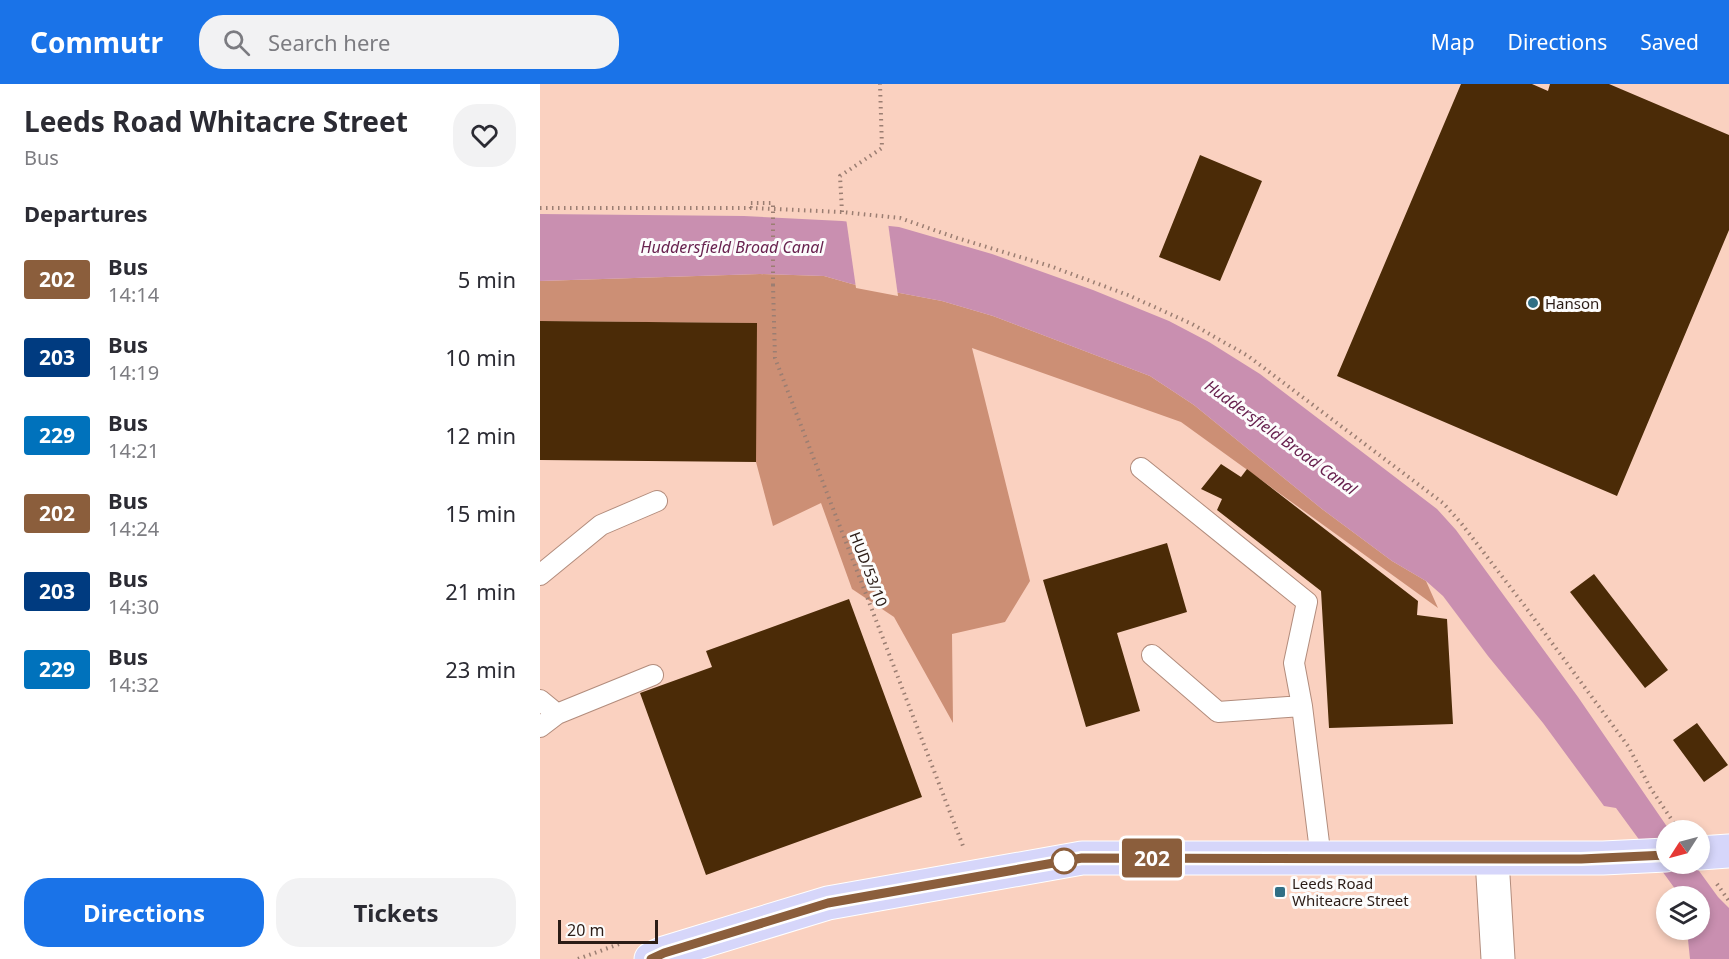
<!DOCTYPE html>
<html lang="en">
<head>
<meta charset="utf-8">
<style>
  :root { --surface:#fff; --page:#f2f2f3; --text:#2b2b33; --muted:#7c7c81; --accent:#1a73e8 }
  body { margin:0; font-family:"Noto Sans",sans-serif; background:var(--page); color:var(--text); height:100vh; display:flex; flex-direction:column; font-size:22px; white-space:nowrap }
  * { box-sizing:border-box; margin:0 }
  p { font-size:20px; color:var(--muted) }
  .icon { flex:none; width:33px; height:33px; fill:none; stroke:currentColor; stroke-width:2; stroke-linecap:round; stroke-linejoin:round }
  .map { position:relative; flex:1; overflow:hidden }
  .drawer { display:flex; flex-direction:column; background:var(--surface); width:540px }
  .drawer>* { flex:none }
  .badge { padding:0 12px; border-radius:4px; font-size:21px; line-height:39px }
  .needle { width:39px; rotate:234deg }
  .buttons { position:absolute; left:1116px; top:736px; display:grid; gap:12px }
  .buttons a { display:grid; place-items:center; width:54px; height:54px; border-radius:50%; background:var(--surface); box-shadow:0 3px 9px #0003; font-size:30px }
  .scale { position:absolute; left:18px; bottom:15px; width:100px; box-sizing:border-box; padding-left:6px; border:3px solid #2b1c16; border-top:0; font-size:16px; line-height:21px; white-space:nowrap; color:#2b1c16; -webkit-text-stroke:4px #fcfcfc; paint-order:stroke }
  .map>.badge { position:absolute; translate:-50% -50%; box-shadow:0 0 0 3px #fff }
  h2 { padding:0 24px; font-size:22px; line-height:54px }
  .round { display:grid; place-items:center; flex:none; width:63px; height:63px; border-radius:24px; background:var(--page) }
  .head { display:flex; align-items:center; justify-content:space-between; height:102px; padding:0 24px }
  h1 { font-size:28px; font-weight:700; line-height:45px }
  .action { display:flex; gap:12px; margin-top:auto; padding:12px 24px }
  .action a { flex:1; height:69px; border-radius:24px; background:var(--accent); color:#fff; font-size:24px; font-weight:700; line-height:69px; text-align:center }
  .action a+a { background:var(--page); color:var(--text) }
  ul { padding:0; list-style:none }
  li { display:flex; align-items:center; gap:18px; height:78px; padding:0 24px }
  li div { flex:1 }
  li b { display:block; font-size:22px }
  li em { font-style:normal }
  li .badge { min-width:66px; font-weight:700; text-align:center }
  header { display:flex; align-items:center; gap:36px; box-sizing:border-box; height:84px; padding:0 30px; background:var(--accent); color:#fff }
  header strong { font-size:28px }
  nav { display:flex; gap:33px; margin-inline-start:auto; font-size:21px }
  .search { width:420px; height:54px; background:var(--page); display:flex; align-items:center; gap:15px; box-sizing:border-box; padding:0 21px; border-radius:24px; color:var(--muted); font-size:22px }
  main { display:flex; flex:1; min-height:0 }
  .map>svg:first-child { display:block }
  .forest { fill:#cc8f75 }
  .water { fill:#c98fb0 }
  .pier { fill:#fad1c0 }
  .building { fill:#4b2b07 }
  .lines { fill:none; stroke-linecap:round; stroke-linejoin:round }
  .service-casing { stroke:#b28c7c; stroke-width:22 }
  .minor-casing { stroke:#b28c7c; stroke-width:35 }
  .primary-casing { stroke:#fff; stroke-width:35 }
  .path { stroke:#9b7e72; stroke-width:4; stroke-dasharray:1.5 4.5; stroke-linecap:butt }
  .service { stroke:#fff; stroke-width:20 }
  .minor { stroke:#fff; stroke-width:33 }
  .primary { stroke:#d6d6fa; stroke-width:33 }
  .path-bridge { stroke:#9b7e72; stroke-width:4; stroke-dasharray:1.5 4.5; stroke-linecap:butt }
  .line-casing { stroke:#fff; stroke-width:14 }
  .line { stroke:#8b5e3c; stroke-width:9 }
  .poi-dot { fill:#316f85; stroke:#fcfcfc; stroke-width:2 }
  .stop-dot { fill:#fff; stroke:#8b5e3c; stroke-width:3 }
  .labels { text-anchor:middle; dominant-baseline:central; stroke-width:6; stroke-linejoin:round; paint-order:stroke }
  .poi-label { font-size:15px; fill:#2b1c16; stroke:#fcfcfc; text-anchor:start }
  .street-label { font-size:15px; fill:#2b1c16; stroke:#fcfcfc }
  .water-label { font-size:16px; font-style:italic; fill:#68224f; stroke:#fcfcfc }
</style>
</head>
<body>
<header>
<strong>Commutr</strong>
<div class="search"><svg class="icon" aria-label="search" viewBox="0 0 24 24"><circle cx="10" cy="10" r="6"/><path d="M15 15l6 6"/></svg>Search here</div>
<nav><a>Map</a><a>Directions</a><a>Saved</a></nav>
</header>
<main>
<section class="drawer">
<div class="head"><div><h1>Leeds Road Whitacre Street</h1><p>Bus</p></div><a class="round"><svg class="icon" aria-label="heart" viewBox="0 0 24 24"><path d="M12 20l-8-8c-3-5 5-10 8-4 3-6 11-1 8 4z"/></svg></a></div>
<h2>Departures</h2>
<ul>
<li><span class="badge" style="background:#8b5e3c;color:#fff">202</span><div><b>Bus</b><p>14:14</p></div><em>5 min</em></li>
<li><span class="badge" style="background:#003b80;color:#fff">203</span><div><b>Bus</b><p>14:19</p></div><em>10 min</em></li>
<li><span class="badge" style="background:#0072bc;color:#fff">229</span><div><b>Bus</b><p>14:21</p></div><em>12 min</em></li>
<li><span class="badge" style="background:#8b5e3c;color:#fff">202</span><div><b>Bus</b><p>14:24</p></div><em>15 min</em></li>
<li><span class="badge" style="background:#003b80;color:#fff">203</span><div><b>Bus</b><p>14:30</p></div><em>21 min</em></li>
<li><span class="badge" style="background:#0072bc;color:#fff">229</span><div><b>Bus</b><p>14:32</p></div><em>23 min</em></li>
</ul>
<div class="action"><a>Directions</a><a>Tickets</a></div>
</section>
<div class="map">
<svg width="1189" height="875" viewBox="0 0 1189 875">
  <rect width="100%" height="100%" fill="#fad1c0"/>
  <!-- forest -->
  <path class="forest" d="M220,190L284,192L312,200L402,217L453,232L610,292L654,321L782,425L852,477L886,497L898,524L641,338L432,264L490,497L465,538L412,550L413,639L354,533L312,505L281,419L233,442L216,378V239L0,237V197Z"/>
  <!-- water -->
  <path class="water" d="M0,130L204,132L302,137L359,143L452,170L553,206L629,237L669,258L720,290L897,425L916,446L1038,613L1130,747H1126V780H1154L1178,813L1189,824V875H1150L1147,846H1160V813H1141L1076,724L1064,722L1003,639L948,572L903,512L886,497L852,477L782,425L654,321L610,292L453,232L402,217L312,200L284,192L220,190L0,197Z"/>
  <!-- pier -->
  <path class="pier" d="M306,134L348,139L358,212L316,204Z"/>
  <!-- building -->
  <path class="building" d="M921,0H992L1008,7L1010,0H1069L1189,51V146L1077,412L797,292Z
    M660,71L722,97L680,197L619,173Z
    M0,237L217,239L216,378L0,376Z
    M681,380L701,393L707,385L878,517L877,531L907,535L913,640L789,644L781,507L677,426L682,415L661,405Z
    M627,459L647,528L577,549L600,627L546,643L503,496Z
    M1054,490L1128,586L1105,604L1030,508Z
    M309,515L382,713L166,791L100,609L172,583L166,567Z
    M1157,639L1188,681L1164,698L1133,656Z"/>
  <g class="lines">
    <!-- service casing -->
    <g class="service-casing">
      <path id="service" d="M601,384L767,518L754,579L762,622L781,775
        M0,491L61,441L117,417
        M612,571L678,628L762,622
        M0,616L17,630L113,591
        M0,643L17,630"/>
    </g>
    <!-- minor casing -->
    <g class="minor-casing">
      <path id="minor" d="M952,775L958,875"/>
    </g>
    <!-- primary casing -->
    <g class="primary-casing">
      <path id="primary" d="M1160,769L1189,767
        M111,875L124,869L288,819L542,774H1063L1126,771"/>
    </g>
    <!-- path -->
    <path class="path" d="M0,124H211L302,128L360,134L417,154L510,182L588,211L652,240L708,272L903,419L921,439L984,521L1088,662L1111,705L1134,739
      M211,124L210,119H233
      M302,128L300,92L342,64L340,0
      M233,201L235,274L423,762
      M1177,800L1189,817
      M38,875L82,859"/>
    <!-- service -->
    <use href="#service" class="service"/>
    <!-- minor -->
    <use href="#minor" class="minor"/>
    <!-- primary -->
    <use href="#primary" class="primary"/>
    <!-- path-bridge -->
    <path class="path-bridge" d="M233,201V119"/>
  </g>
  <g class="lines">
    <!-- line casing -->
    <g class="line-casing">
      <path id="line" d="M111,875L124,869L288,819L542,774L1041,775L1126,771"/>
    </g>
    <!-- line -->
    <use href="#line" class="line"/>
  </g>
  <!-- markers -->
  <g class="poi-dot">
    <circle cx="993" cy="219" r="6"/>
    <rect x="734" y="802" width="12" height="12" rx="3"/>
  </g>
  <circle class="stop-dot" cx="524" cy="777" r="12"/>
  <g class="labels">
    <!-- poi labels -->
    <g class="poi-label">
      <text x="1005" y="219">Hanson</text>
      <text x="752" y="799">Leeds Road<tspan x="752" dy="17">Whiteacre Street</tspan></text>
    </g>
    <!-- street labels -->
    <g class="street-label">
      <text transform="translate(329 485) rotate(69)">HUD/53/10</text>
    </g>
    <!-- water labels -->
    <g class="water-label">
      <text x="192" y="163">Huddersfield Broad Canal</text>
      <text transform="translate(741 353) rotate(36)">Huddersfield Broad Canal</text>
    </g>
  </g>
</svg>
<div class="buttons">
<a><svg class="needle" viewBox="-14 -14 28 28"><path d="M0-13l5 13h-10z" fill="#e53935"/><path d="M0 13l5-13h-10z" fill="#7c7c81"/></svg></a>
<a><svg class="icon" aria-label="layers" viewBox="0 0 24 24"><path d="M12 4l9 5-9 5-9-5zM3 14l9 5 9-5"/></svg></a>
</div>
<div class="scale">20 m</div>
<b class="badge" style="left:612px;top:774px;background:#8b5e3c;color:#fff">202</b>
</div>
</main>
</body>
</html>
